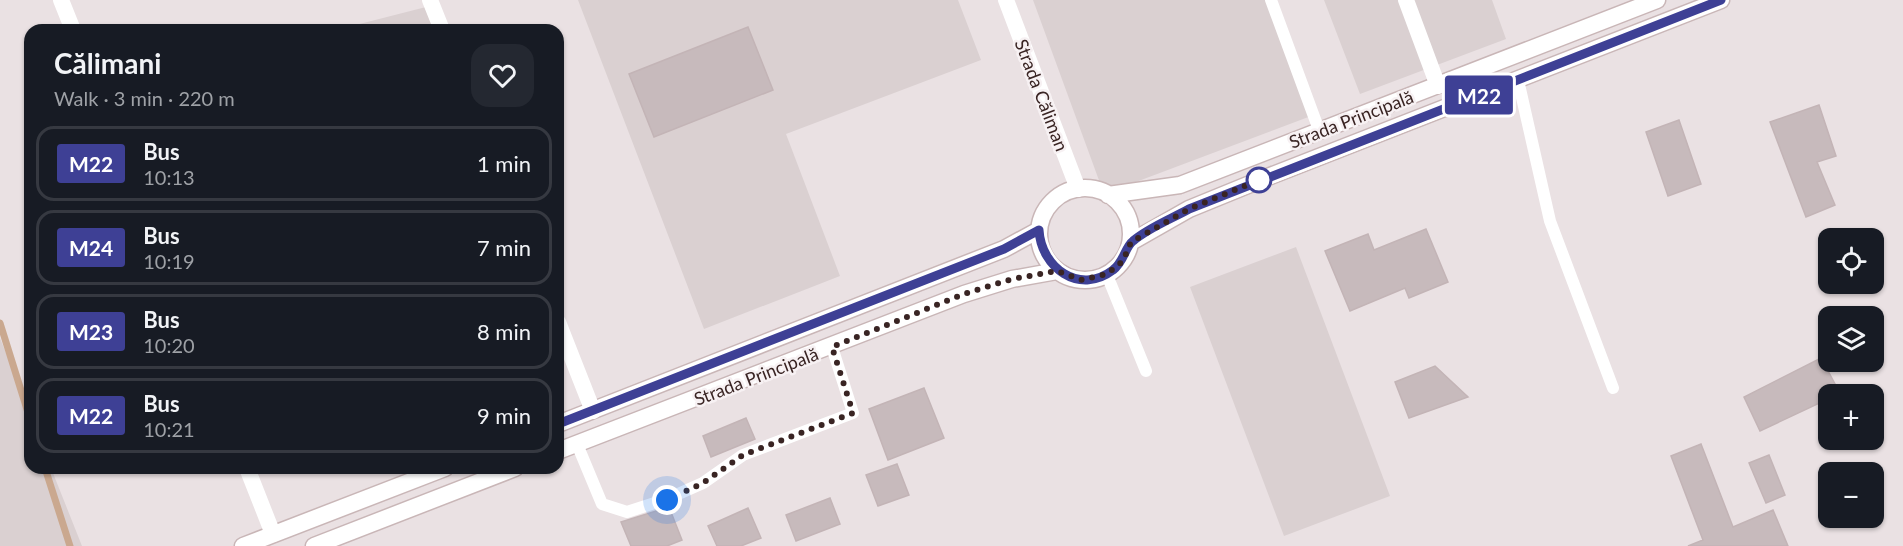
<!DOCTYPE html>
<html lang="en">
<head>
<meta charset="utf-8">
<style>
  :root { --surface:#171b24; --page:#242831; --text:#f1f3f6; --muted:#9ea1a6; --line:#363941 }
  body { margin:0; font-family:Lato,sans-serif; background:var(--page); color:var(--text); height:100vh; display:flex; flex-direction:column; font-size:22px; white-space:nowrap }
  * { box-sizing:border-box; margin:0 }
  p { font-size:20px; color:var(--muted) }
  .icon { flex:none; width:33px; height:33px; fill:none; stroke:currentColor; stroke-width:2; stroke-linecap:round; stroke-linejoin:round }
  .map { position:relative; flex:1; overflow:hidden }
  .drawer { position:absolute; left:24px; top:24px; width:540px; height:450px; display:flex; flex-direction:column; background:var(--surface); border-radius:18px; box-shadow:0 2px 4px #0004 }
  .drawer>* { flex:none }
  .badge { padding:0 12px; border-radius:4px; font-size:21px; line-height:39px }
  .controls { position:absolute; left:1818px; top:228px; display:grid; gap:12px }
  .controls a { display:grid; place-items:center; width:66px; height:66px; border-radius:12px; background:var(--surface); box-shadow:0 2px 4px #0004; font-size:30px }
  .you { position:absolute; width:30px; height:30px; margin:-15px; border:4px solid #fff; border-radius:50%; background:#1a73e8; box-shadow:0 0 0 9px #1a73e833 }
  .map>.badge { position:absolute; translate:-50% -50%; box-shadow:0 0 0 3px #fff }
  .round { display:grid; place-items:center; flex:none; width:63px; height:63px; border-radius:18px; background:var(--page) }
  .head { display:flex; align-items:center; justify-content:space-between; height:102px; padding:0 30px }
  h1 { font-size:28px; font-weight:700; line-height:45px }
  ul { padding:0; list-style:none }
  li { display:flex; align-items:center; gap:18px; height:75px; margin:0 12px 9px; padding:0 18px; border:3px solid var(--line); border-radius:18px }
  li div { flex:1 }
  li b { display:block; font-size:22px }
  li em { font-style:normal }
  li .badge { min-width:66px; font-weight:700; text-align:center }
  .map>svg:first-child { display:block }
  .built { fill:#dad0d1 }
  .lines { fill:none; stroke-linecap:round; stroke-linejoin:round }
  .stream { stroke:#caa88f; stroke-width:7 }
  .building { fill:#c7babc; stroke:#c3b4b6; stroke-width:1.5 }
  .secondary-casing { stroke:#c9b6b7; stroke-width:19 }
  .service { stroke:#fff; stroke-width:12 }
  .minor { stroke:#fff; stroke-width:16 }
  .secondary { stroke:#fff; stroke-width:16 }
  .line-casing { stroke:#fff; stroke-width:14 }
  .line { stroke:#3e4095; stroke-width:9 }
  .walk { stroke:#392423; stroke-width:6; stroke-dasharray:0 10.8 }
  .stop-dot { fill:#fff; stroke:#3e4095; stroke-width:3 }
  .labels { text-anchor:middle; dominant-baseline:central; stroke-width:5; stroke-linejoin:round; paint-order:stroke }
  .street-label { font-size:18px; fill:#392423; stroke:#f7f1f3 }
</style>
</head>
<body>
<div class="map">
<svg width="1903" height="546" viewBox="0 0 1903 546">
  <rect width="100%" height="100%" fill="#eae1e3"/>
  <!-- built -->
  <path class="built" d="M578,0H958L981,60L786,134L840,276L704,329Z
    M1033,0H1268L1311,116L1104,194Z
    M1324,0H1492L1506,39L1360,94Z
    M426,7L436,30H336Z
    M1296,247L1390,496L1284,536L1190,287Z
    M0,338L30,414V468H51L82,546H0Z"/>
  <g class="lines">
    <!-- stream -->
    <path class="stream" d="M0,323L30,419
      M45,468L70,546"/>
  </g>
  <!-- building -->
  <path class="building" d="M748,27L773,90L654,137L629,74Z
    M1819,105L1836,156L1817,162L1835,205L1806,217L1770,122Z
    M1679,120L1701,184L1668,196L1646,132Z
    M1426,229L1448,282L1409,298L1405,288L1350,311L1325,251L1368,234L1374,250Z
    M1821,358L1840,393L1828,394V399L1760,431L1744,397Z
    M1435,366L1468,397L1409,418L1395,382Z
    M924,388L944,438L888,460L869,409Z
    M746,418L755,439L711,457L703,436Z
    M1701,444L1733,527L1773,510L1788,546H1688L1703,540L1671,456Z
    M1769,455L1785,495L1766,503L1749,463Z
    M897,464L909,495L878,506L866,475Z
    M830,498L840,524L796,541L786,515Z
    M669,507L682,540L667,546H631L621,522Z
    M748,508L761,538L741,546H717L708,526Z"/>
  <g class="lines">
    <!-- secondary casing -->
    <g class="secondary-casing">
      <path id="secondary" d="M1039 234a46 46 0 1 1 92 0a46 46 0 1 1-92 0Z
        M1108,195L1180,185L1657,0
        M1131,242L1189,209L1260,180L1721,0
        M558,424L1004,249L1039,230
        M558,451L964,294L1012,279L1057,271
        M243,546L445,468
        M314,546L515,468"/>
    </g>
    <!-- service -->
    <path class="service" d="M1271,0L1319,130
      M1518,80L1550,221L1613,388
      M1107,275L1146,371
      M577,444L602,504L627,512L667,499L703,483L743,455L853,413L832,347"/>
    <!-- minor -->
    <path class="minor" d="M61,0L73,30
      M430,0L442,30
      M1006,0L1078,189
      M1406,0L1438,86
      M558,322L593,411
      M247,468L273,534"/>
    <!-- secondary -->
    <use href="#secondary" class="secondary"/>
  </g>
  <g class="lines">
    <!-- line casing -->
    <g class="line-casing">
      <path id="line" d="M558,424L1004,249L1039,230C1041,267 1079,296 1113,270C1124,262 1125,247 1133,241C1148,228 1171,219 1189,209L1721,0"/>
    </g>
    <!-- line -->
    <use href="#line" class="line"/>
    <!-- walk -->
    <path class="walk" d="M667,500L703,483L743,455L853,413L832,347L964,294L1012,279L1057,271L1082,280L1107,274L1123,261L1131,242L1189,209L1259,180"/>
  </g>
  <!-- markers -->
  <circle class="stop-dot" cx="1259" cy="180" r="12"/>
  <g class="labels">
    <!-- street labels -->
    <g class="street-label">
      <text transform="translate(1042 95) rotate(69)">Strada Căliman</text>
      <text transform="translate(1351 119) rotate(-21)">Strada Principală</text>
      <text transform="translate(756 376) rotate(-21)">Strada Principală</text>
    </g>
  </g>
</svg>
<div class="controls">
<a><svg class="icon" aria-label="locate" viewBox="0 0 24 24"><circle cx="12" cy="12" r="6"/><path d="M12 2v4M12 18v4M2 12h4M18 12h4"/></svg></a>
<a><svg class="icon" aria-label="layers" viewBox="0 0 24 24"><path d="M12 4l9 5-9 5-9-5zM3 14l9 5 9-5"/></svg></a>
<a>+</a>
<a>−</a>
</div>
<div class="you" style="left:667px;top:500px"></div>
<b class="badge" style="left:1479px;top:95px;background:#3e4095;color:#fff">M22</b>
<section class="drawer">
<div class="head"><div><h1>Călimani</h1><p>Walk · 3 min · 220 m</p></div><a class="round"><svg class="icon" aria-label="heart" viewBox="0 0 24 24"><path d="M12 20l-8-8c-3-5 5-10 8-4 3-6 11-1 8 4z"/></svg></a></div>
<ul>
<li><span class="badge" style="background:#3e4095;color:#fff">M22</span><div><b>Bus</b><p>10:13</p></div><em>1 min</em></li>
<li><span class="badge" style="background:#3e4095;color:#fff">M24</span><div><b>Bus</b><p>10:19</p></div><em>7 min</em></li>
<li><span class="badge" style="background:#3e4095;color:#fff">M23</span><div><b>Bus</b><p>10:20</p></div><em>8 min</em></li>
<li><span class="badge" style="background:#3e4095;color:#fff">M22</span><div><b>Bus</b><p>10:21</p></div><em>9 min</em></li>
</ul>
</section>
</div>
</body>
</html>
